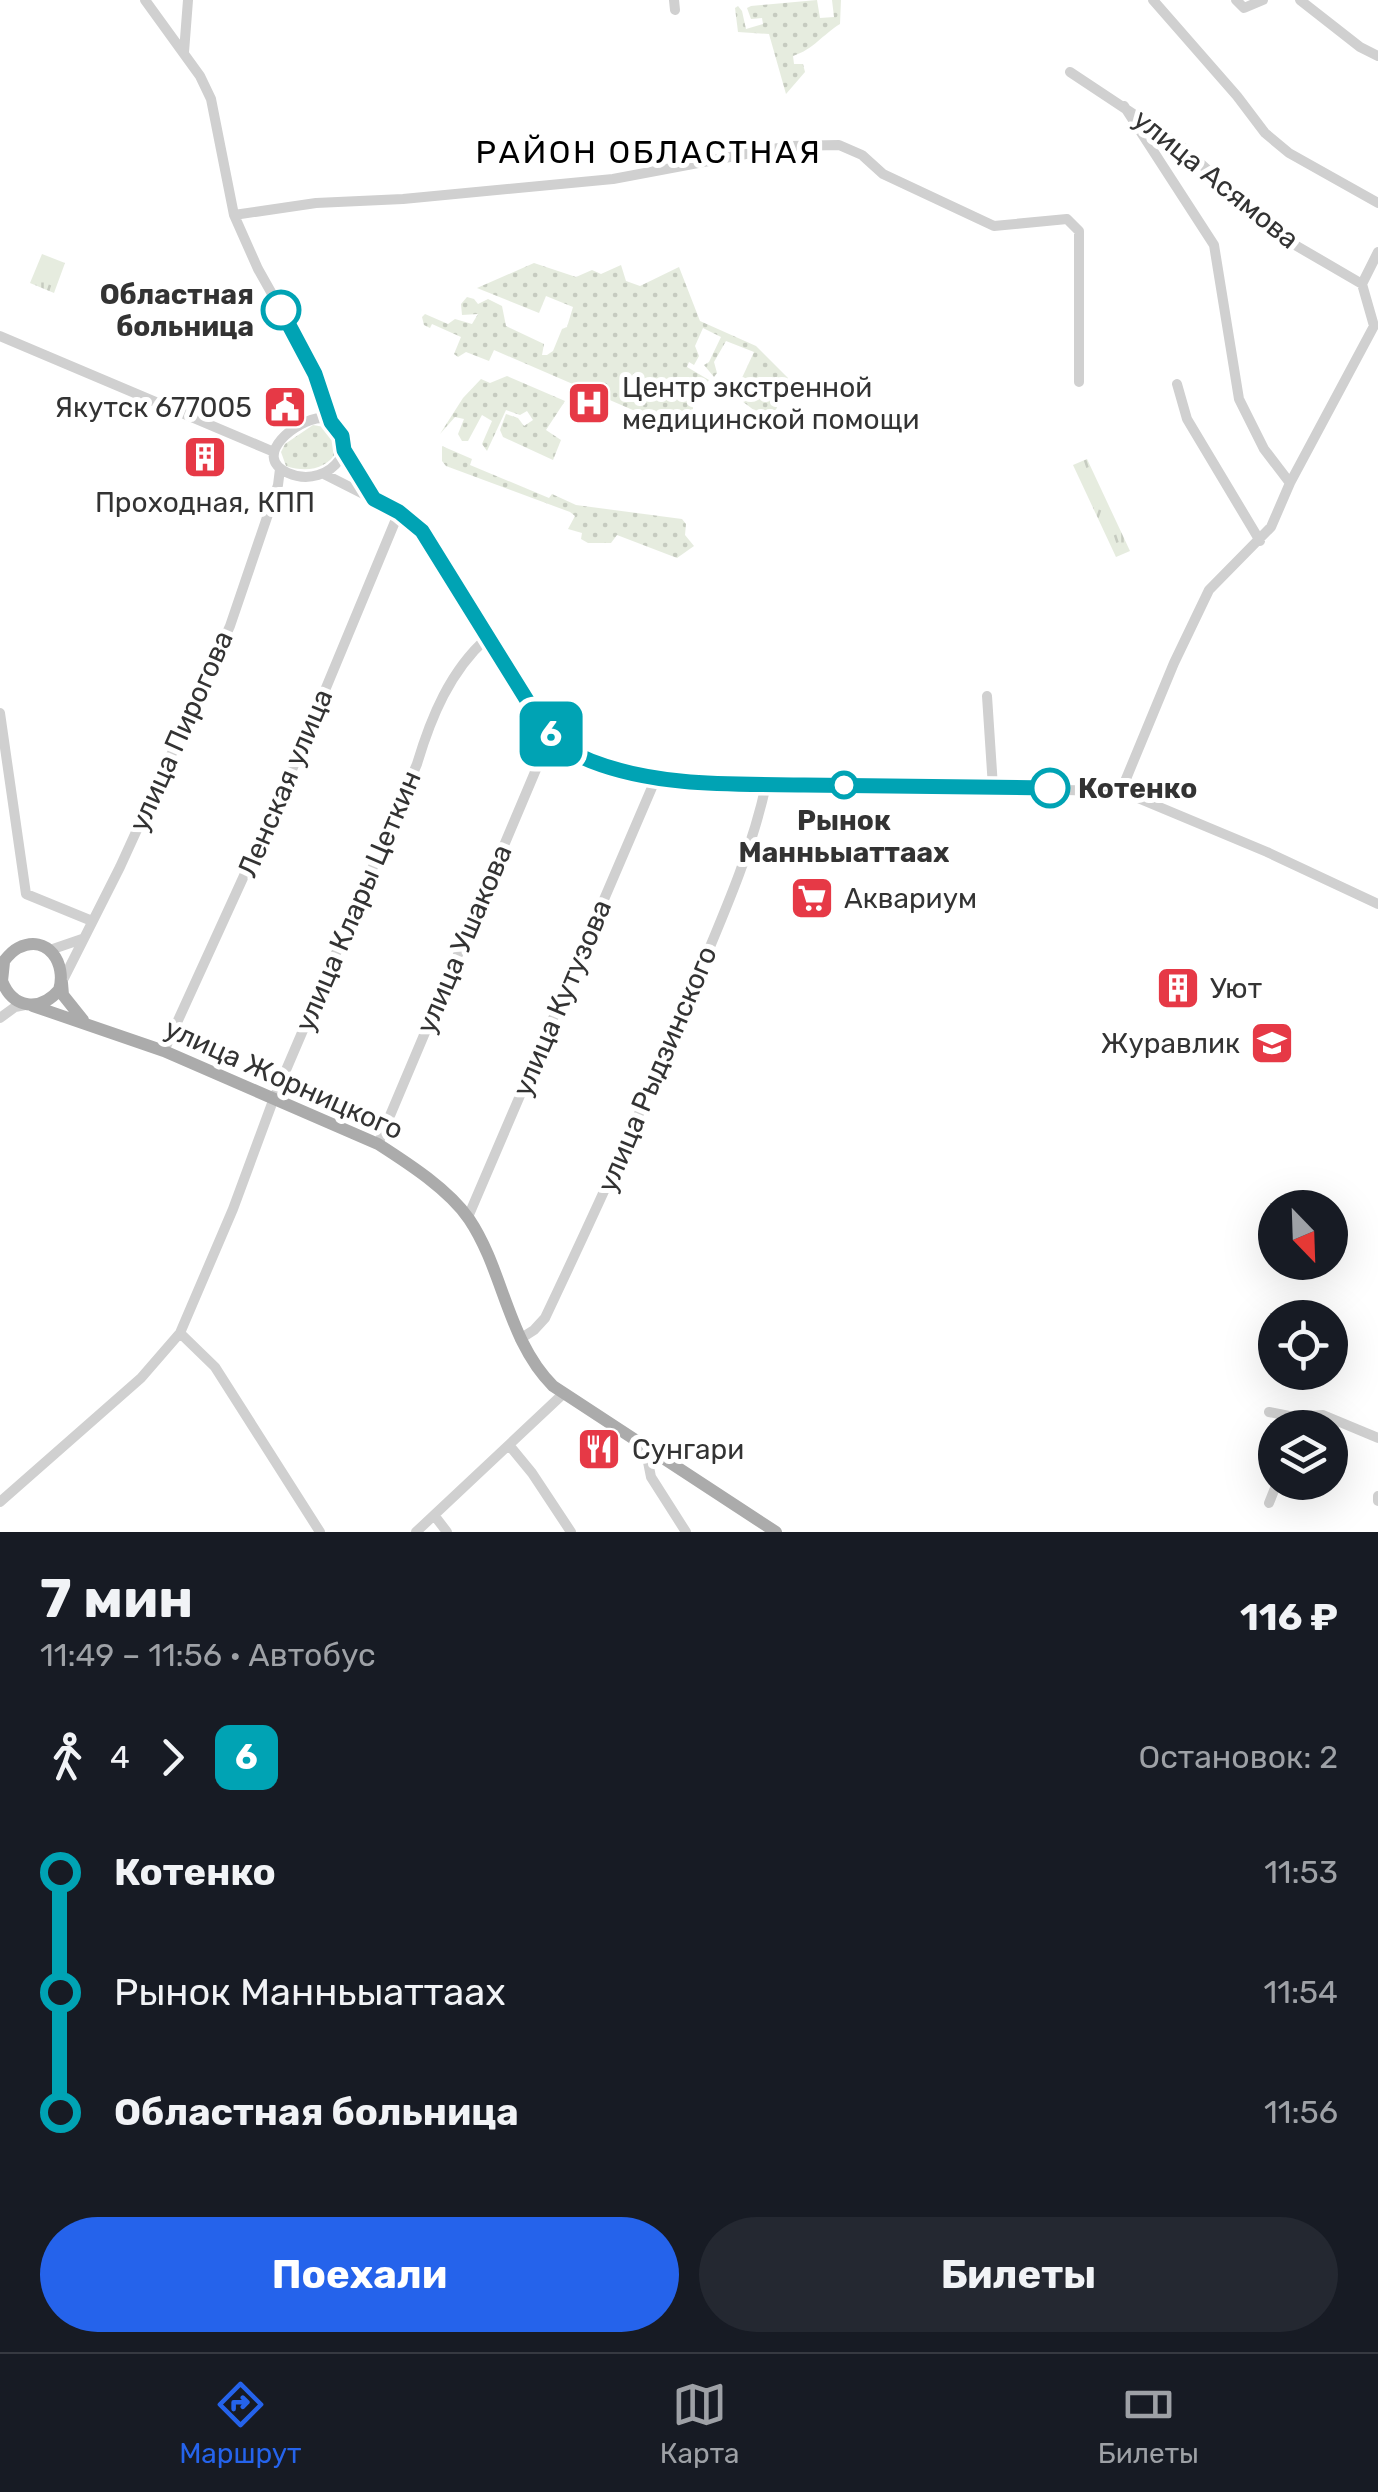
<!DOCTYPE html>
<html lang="ru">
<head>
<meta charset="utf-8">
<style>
  :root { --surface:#171b24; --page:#242831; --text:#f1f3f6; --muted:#9ea1a6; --line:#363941; --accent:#2563eb }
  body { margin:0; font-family:Rubik,sans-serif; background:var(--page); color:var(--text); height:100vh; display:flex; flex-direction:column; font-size:38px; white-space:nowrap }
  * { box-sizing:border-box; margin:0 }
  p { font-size:32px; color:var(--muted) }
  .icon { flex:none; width:55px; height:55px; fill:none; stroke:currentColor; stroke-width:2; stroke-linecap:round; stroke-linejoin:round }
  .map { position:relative; height:1532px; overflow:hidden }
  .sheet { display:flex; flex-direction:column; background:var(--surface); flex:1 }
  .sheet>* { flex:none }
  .badge { padding:0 20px; border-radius:15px; font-size:35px; line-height:65px }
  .needle { width:65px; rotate:157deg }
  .controls { position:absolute; left:1258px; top:1190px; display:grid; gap:20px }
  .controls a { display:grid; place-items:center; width:90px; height:90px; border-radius:50%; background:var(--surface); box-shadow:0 10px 40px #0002; font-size:50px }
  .map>.badge { position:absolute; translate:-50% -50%; box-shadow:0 0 0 5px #fff }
  .legs { display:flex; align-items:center; gap:15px; height:110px; padding:0 40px; font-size:32px }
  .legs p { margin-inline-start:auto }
  .overview { display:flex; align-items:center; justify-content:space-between; height:170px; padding:0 40px }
  h1 { font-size:55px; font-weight:700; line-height:75px }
  .primary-button { display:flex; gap:20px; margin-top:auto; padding:20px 40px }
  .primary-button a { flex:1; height:115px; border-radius:60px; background:var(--accent); color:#fff; font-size:40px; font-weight:700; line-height:115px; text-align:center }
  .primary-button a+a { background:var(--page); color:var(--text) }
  ul { padding:0 40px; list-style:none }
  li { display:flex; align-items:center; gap:35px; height:120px; font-size:38px }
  li i { display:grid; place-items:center; width:15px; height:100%; margin:0 12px; background:currentColor }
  li i::after { content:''; width:25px; height:25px; margin:-12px; border:8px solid; border-radius:50%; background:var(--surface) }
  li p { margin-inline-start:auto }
  li:first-child i { background:linear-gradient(#0000 50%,currentColor 0) }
  li:last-child i { background:linear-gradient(currentColor 50%,#0000 0) }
  .menu { display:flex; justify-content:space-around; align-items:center; height:140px; border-top:2px solid var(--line); background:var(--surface); font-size:28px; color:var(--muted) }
  .menu a { display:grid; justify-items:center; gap:5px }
  .menu .selected { color:var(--accent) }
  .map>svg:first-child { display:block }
  .grass { fill:url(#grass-dots) }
  .park { fill:url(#park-tufts) }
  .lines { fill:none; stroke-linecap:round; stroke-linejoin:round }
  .minor { stroke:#d0d0d0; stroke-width:10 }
  .major { stroke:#ababab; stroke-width:12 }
  .line-1-casing { stroke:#fff; stroke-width:22 }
  .line-1 { stroke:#00a3b4; stroke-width:15 }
  .stop-1-dot { fill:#fff; stroke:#00a3b4; stroke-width:5 }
  .labels { text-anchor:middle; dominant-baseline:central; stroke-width:10; stroke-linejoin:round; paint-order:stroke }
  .street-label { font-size:28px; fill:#333; stroke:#fff }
  .stop-label { font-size:28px; font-weight:bold; fill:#333; stroke:#fff; text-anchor:end }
  .poi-label { font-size:28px; fill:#333; stroke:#fff; text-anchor:start }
  .quarter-label { font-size:32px; letter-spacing:2.5px; fill:#000; stroke:#fff }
</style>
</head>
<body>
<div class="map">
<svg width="1378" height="1532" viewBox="0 0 1378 1532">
  <defs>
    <pattern id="grass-dots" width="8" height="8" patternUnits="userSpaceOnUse" patternTransform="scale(2.5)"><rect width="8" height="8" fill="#e6ecdf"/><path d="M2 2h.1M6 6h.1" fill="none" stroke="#c6cbc0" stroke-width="1.8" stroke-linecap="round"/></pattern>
    <pattern id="park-tufts" width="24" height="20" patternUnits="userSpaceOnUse" patternTransform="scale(2.5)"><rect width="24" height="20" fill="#e6ecdf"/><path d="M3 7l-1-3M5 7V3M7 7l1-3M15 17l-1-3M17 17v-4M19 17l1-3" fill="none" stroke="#c6cbc0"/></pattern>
  </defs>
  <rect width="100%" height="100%" fill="#fff"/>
  <!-- grass -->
  <path class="grass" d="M817,0L820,18L834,17L832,0H841L840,24C822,35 814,49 793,56L794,64H803L805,72L786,94L769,34L738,32L735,8L738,6L742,11L746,29L763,24L762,18L751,19L747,8L751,6Z
    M534,263L576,277L592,270L601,274L621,265L626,281L640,286L679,267L700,321L756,346L788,378L771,423L734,395L754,352L726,341L714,362L717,373L714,377L704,365L709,362L721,337L703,328L695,346L699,356L694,365L689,362L687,367L709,380L692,401L694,417L686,433L494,350L489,361L466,352L458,357L454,354L461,337L432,324L430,328L424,325L422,317L425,314L448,324L455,319L472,324L478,314L462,315L461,304L467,297L474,299L478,304L488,299L502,306L506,326L544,344L542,355H547L553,351L562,329L567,327L573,307L546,296L539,313L477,288Z
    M507,376L565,401L546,430L561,440L553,460L503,437L500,430L506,414L518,418L524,426L533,420L527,411L520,415L506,410L487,451L482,444L492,421L482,415L468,441H462L458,434L464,419L455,417L440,434L463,398L481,379L490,383Z
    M313,425C329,427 337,433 337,451C327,469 307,473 286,466L281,452L285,444Z
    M442,446L472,459L470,465L549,498L552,494L576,505L682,519L686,524L685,535L694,546L677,558L617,535L611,543H588L581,539L582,533L568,529L575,516L570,512L446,466L442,461Z"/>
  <!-- park -->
  <path class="park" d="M42,254L65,263L54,293L30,283Z
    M1087,459L1130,551L1116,557L1073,465Z"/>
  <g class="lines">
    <!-- minor -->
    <path class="minor" d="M145,0L200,76L211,99L234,215L258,269L303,349L331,422
      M674,0L675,10
      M1153,0L1237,96L1265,133L1289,153L1378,203
      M1236,0L1244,8L1263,0
      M1300,0L1360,47L1378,56
      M184,52L188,0
      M1070,72L1180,145L1283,238L1362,284
      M1124,106L1214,245L1239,399L1264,449L1290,483
      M234,215L316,203L403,199L613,179L789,146L839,145L862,155L883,174L994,226L1067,219L1079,231V382
      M0,336L274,452
      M1177,384L1187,419L1260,541
      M321,418C372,437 330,492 288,473C250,456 297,419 321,418Z
      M344,450L374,498
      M324,474L399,512L423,531L538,719L561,745L573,753L617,771L656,778L766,785L1121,791L1267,852L1378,904
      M987,696L993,787
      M0,713L26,894L92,921
      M1121,791L1174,663L1209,590L1271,527L1290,483L1374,326L1362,284L1378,252
      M50,950L82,939
      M62,982L120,867L230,626L278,485L280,469
      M0,1018L15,1007L25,1005
      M164,1051L289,777L399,512
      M378,1144L551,734
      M468,1217L656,778
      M180,1333L215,1367L320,1532
      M520,1339L534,1330L545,1318C597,1208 648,1098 694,985C721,920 751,854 766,785
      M1269,1412L1294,1417L1323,1415L1378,1438
      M509,1445L532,1473L571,1532
      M645,1447L651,1477L686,1532
      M1378,1496V1501
      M0,1502L141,1378L180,1333L233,1209L274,1098L417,764C431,717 450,671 487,638
      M1269,1503L1275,1488L1291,1482
      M434,1515L447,1532
      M416,1532L563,1394"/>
    <!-- major -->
    <path class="major" d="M0,966C6,959 10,952 18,948C48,933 67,964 59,990C40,1012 13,1009 2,981L4,962
      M62,983L63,995L83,1020
      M33,1006L164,1051L378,1144C409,1164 448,1189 469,1219C504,1271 507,1340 553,1386L776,1532"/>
  </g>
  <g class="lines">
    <!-- line-1 casing -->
    <g class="line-1-casing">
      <path id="line-1" d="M281,310L315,374L331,422L342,436L344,450L374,499L399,512L422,531L538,718C554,737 568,752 591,761C657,787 734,784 804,785C886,786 968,787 1050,788"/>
    </g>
    <!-- line-1 -->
    <use href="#line-1" class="line-1"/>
  </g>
  <!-- icons -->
  <defs>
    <g id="hospital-square" transform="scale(2.25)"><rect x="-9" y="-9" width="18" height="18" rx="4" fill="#e63946" stroke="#fff"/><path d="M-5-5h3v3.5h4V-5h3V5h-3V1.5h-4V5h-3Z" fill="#fff"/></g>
    <g id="civic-square" transform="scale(2.25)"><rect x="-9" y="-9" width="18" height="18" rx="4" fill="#e63946" stroke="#fff"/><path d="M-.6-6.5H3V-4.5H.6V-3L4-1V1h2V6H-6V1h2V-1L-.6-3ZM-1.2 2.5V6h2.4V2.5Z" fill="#fff"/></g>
    <g id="building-square" transform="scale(2.25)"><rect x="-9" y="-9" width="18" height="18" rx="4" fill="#e63946" stroke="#fff"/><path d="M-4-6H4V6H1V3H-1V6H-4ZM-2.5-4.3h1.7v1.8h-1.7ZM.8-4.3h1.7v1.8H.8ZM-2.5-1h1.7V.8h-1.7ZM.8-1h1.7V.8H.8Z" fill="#fff"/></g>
    <g id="supermarket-square" transform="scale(2.25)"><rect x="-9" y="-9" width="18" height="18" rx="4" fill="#e63946" stroke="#fff"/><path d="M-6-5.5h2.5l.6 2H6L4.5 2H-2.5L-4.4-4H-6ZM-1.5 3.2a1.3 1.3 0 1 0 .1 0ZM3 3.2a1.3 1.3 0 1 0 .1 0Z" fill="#fff"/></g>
    <g id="school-square" transform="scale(2.25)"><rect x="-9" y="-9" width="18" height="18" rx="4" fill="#e63946" stroke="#fff"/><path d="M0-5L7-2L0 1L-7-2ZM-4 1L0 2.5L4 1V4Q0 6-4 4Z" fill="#fff"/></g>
    <g id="restaurant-square" transform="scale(2.25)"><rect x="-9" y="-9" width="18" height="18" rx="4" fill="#e63946" stroke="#fff"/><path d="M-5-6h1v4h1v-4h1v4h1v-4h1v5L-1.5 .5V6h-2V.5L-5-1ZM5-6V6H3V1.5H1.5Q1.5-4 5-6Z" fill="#fff"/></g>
  </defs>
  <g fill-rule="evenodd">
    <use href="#hospital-square" x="589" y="403"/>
    <use href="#civic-square" x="285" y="407"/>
    <use href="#building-square" x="205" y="457"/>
    <use href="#supermarket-square" x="812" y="898"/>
    <use href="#building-square" x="1178" y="988"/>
    <use href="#school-square" x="1272" y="1043"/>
    <use href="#restaurant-square" x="599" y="1449"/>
  </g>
  <!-- markers -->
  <g class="stop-1-dot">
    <circle cx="281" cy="310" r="18"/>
    <circle cx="844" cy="785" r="12"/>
    <circle cx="1050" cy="788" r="18"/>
  </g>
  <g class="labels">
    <!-- street labels -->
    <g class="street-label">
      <text transform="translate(1216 179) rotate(39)">улица Асямова</text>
      <text transform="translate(181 731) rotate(-66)">улица Пирогова</text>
      <text transform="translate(285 783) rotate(-67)">Ленская улица</text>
      <text transform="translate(358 901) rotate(-67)">улица Клары Цеткин</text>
      <text transform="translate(464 939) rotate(-67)">улица Ушакова</text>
      <text transform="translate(562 998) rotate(-67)">улица Кутузова</text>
      <text transform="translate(657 1069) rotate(-67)">улица Рыдзинского</text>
      <text transform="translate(284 1079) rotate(24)">улица Жорницкого</text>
    </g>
    <!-- stop labels -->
    <g class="stop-label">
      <text x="254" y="294">Областная<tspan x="254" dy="32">больница</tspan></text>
      <text x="1078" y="788" text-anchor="start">Котенко</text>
      <text x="844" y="820" text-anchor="middle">Рынок<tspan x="844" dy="32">Манньыаттаах</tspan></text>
    </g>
    <!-- poi labels -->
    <g class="poi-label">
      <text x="622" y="387">Центр экстренной<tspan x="622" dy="32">медицинской помощи</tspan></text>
      <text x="252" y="407" text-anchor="end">Якутск 677005</text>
      <text x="205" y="502" text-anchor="middle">Проходная, КПП</text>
      <text x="844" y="898">Аквариум</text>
      <text x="1210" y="988">Уют</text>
      <text x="1240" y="1043" text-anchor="end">Журавлик</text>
      <text x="632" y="1449">Сунгари</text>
    </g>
    <!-- quarter labels -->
    <g class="quarter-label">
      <text x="649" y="152">РАЙОН ОБЛАСТНАЯ</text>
    </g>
  </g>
</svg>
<div class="controls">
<a><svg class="needle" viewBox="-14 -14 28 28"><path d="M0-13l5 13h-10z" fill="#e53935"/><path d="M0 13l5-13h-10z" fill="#9ea1a6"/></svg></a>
<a><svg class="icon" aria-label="locate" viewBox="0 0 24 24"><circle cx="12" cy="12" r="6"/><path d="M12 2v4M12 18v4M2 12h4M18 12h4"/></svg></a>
<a><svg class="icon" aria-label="layers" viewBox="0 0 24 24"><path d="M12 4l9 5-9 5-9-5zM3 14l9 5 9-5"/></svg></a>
</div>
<b class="badge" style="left:551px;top:734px;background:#00a3b4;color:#fff">6</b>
</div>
<section class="sheet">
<div class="overview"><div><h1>7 мин</h1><p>11:49 – 11:56 · Автобус</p></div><b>116 ₽</b></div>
<div class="legs"><svg class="icon" aria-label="walk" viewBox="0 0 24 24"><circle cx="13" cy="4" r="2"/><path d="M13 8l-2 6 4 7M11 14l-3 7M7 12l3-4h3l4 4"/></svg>4<svg class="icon" aria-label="forward" viewBox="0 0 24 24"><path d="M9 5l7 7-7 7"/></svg><b class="badge" style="background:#00a3b4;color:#fff">6</b><p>Остановок: 2</p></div>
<ul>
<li><i style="color:#00a3b4"></i><b>Котенко</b><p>11:53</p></li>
<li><i style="color:#00a3b4"></i><span>Рынок Манньыаттаах</span><p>11:54</p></li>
<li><i style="color:#00a3b4"></i><b>Областная больница</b><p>11:56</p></li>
</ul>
<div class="primary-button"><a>Поехали</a><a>Билеты</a></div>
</section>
<nav class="menu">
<a class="selected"><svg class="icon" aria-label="directions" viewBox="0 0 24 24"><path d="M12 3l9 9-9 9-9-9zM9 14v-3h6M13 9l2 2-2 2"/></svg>Маршрут</a>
<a><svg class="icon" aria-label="map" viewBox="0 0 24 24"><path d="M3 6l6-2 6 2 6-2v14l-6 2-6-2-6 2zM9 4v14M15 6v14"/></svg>Карта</a>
<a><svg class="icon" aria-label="tickets" viewBox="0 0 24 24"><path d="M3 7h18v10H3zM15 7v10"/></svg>Билеты</a>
</nav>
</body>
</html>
